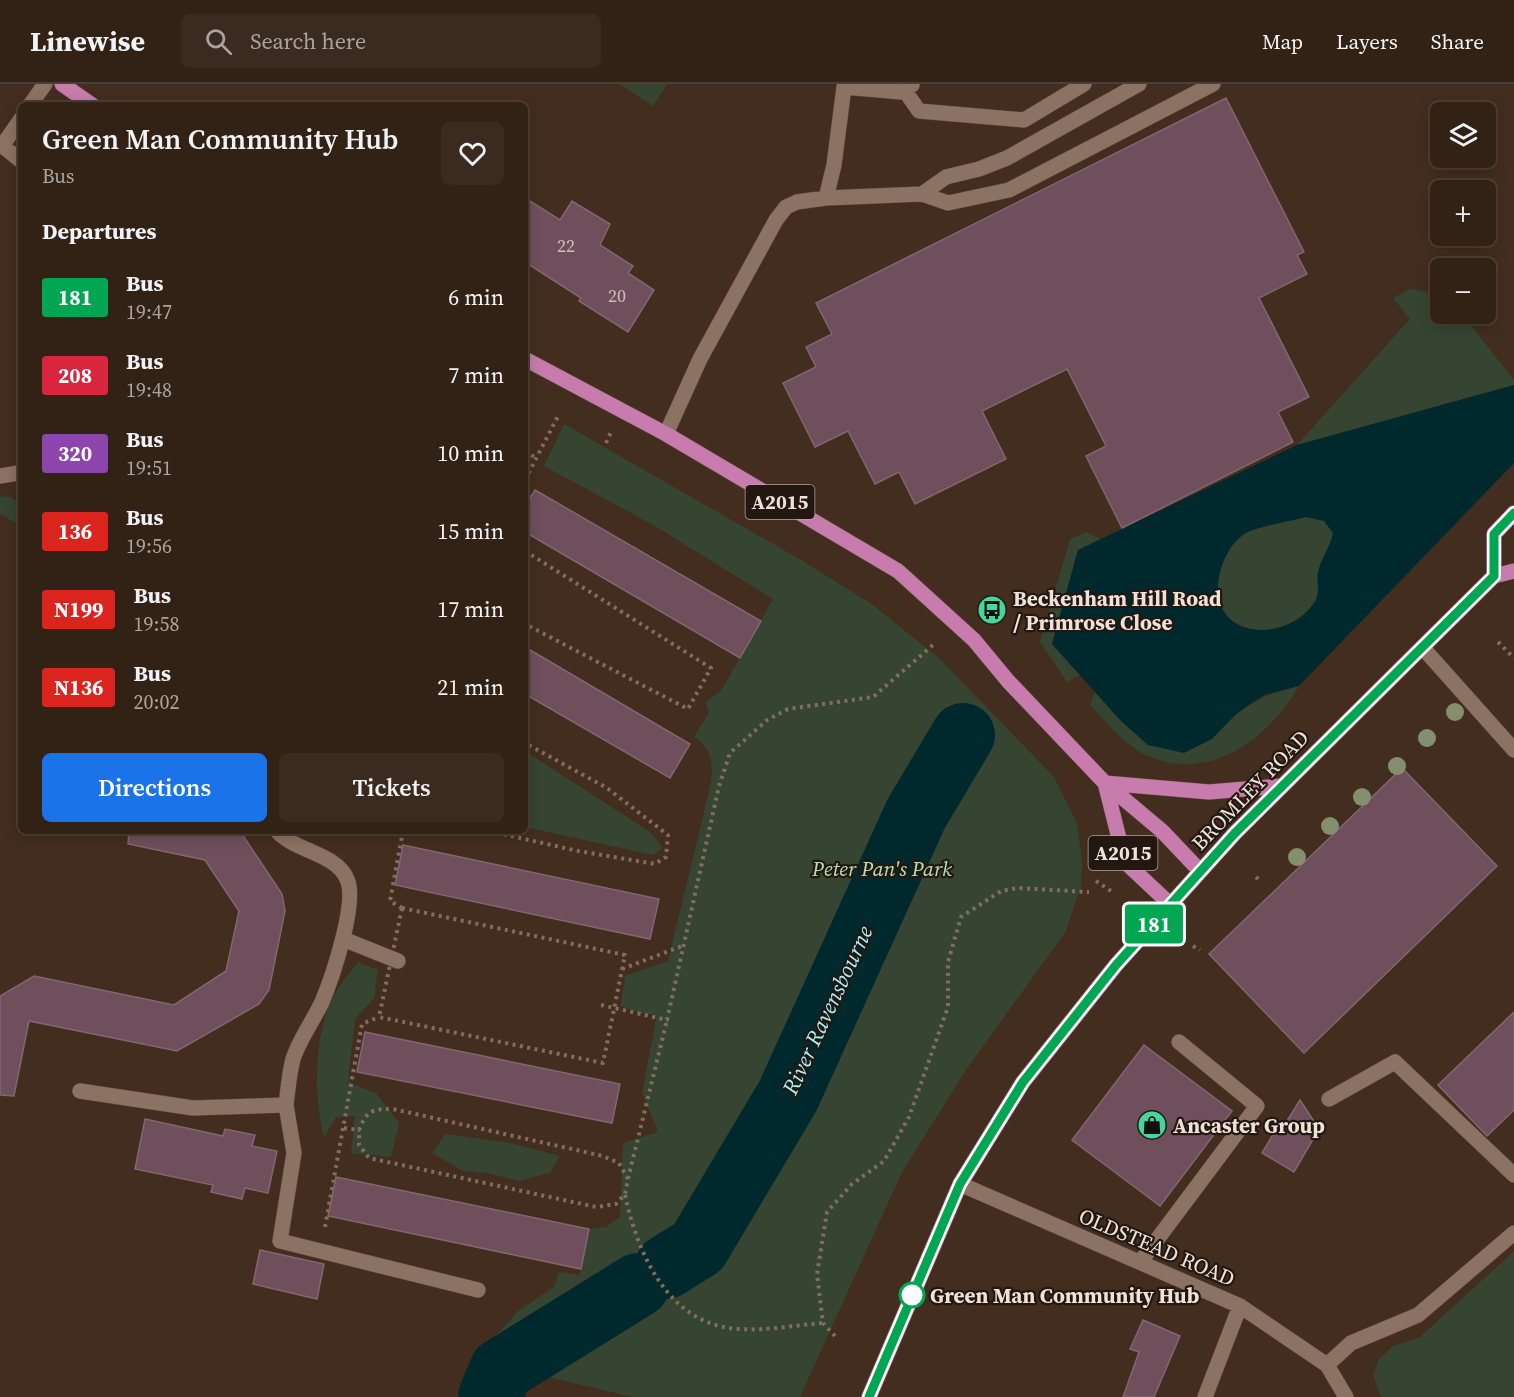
<!DOCTYPE html>
<html lang="en">
<head>
<meta charset="utf-8">
<style>
  :root { --surface:#322216; --page:#3a2a1f; --text:#f1f3f6; --muted:#a8a4a1; --line:#4d3f35; --accent:#1a73e8 }
  body { margin:0; font-family:"Source Serif 4",serif; background:var(--page); color:var(--text); height:100vh; display:flex; flex-direction:column; font-size:22px; white-space:nowrap }
  * { box-sizing:border-box; margin:0 }
  p { font-size:20px; color:var(--muted) }
  .icon { flex:none; width:33px; height:33px; fill:none; stroke:currentColor; stroke-width:2; stroke-linecap:round; stroke-linejoin:round }
  .map { position:relative; flex:1; overflow:hidden }
  .side { position:absolute; left:18px; top:18px; width:510px; height:732px; display:flex; flex-direction:column; background:var(--surface); border-radius:9px; box-shadow:0 3px 15px #0003,0 0 0 2px var(--line) }
  .side>* { flex:none }
  .badge { padding:0 12px; border-radius:4px; font-size:21px; line-height:39px }
  .fabs { position:absolute; left:1430px; top:18px; display:grid; gap:12px }
  .fabs a { display:grid; place-items:center; width:66px; height:66px; border-radius:9px; background:var(--surface); box-shadow:0 3px 15px #0003,0 0 0 2px var(--line); font-size:30px }
  .map>.badge { position:absolute; translate:-50% -50%; box-shadow:0 0 0 3px #fff }
  h2 { padding:0 24px; font-size:22px; line-height:54px }
  .round { display:grid; place-items:center; flex:none; width:63px; height:63px; border-radius:9px; background:var(--page) }
  .summary { display:flex; align-items:center; justify-content:space-between; height:102px; padding:0 24px }
  h1 { font-size:28px; font-weight:600; line-height:45px }
  .cta { display:flex; gap:12px; margin-top:auto; padding:12px 24px }
  .cta a { flex:1; height:69px; border-radius:9px; background:var(--accent); color:#fff; font-size:24px; font-weight:600; line-height:69px; text-align:center }
  .cta a+a { background:var(--page); color:var(--text) }
  ul { padding:0; list-style:none }
  li { display:flex; align-items:center; gap:18px; height:78px; padding:0 24px }
  li div { flex:1 }
  li b { display:block; font-size:22px }
  li em { font-style:normal }
  li .badge { min-width:66px; font-weight:700; text-align:center }
  header { display:flex; align-items:center; gap:36px; box-sizing:border-box; height:84px; padding:0 30px; background:var(--surface); border-bottom:2px solid var(--line) }
  header strong { font-size:28px }
  nav { display:flex; gap:33px; margin-inline-start:auto; font-size:21px }
  .search { width:420px; height:54px; background:var(--page); display:flex; align-items:center; gap:15px; box-sizing:border-box; padding:0 21px; border-radius:9px; color:var(--muted); font-size:22px }
  .map>svg:first-child { display:block }
  .green { fill:#354532 }
  .water { fill:#00292d; fill-rule:evenodd }
  .lines { fill:none; stroke-linecap:round; stroke-linejoin:round }
  .river { stroke:#00292d; stroke-width:64 }
  .building { fill:#6e4f5b; stroke:#836671; stroke-width:1.5 }
  .minor-casing { stroke:#5d4a3d; stroke-width:16 }
  .major-casing { stroke:#5d4a3d; stroke-width:16 }
  .path { stroke:#816e61; stroke-width:4; stroke-dasharray:3 4.5; stroke-linecap:butt }
  .minor { stroke:#8c7262; stroke-width:15 }
  .major { stroke:#c87cad; stroke-width:15 }
  .tree { fill:#838f6f }
  .line-casing { stroke:#fff; stroke-width:14 }
  .line { stroke:#00a651; stroke-width:9 }
  .stop-dot { fill:#fff; stroke:#00a651; stroke-width:3 }
  .labels { text-anchor:middle; dominant-baseline:central; stroke-width:4.5; stroke-linejoin:round; paint-order:stroke }
  .number-label { font-size:18px; fill:#d0bdb9 }
  .shield { fill:#221811; stroke:#b2a59c; stroke-width:1.5 }
  .shield-label { font-size:20px; font-weight:bold; fill:#f0e2d8 }
  .poi-label { font-size:21px; font-weight:bold; fill:#f0e2d8; stroke:#221811; text-anchor:start }
  .street-label { font-size:21px; fill:#f0e2d8; stroke:#221811 }
  .park-label { font-size:21px; font-style:italic; fill:#b7e0b2; stroke:#221811 }
  .stop-label { font-size:21px; font-weight:bold; fill:#f0e2d8; stroke:#221811; text-anchor:start }
  .water-label { font-size:22px; font-style:italic; fill:#a6f2f9; stroke:#221811 }
</style>
</head>
<body>
<header>
<strong>Linewise</strong>
<div class="search"><svg class="icon" aria-label="search" viewBox="0 0 24 24"><circle cx="10" cy="10" r="6"/><path d="M15 15l6 6"/></svg>Search here</div>
<nav><a>Map</a><a>Layers</a><a>Share</a></nav>
</header>
<div class="map">
<svg width="1514" height="1313" viewBox="0 0 1514 1313">
  <rect width="100%" height="100%" fill="#432d1e"/>
  <!-- green -->
  <path class="green" d="M619,0H667L653,22Z
    M1410,205L1440,211V230H1462L1514,296V301L1297,361L1410,235L1393,214Z
    M564,340L801,476L873,521L940,575L1054,693L1077,739L1082,778L1081,802L1066,847L968,983L902,1088L800,1313H633L489,1279L495,1253L518,1227L554,1203L559,1188L580,1191L589,1145L606,1143L620,1133L623,1059L658,1048L642,1009L657,930H644L621,922L625,892L668,877L711,699C713,679 712,664 694,653L709,628L705,618L721,607L773,515L655,442L544,382Z
    M0,412L11,413L21,420V442L0,430Z
    M1306,433L1324,437L1333,449C1331,461 1325,469 1321,479C1317,493 1322,508 1314,519C1285,562 1203,555 1220,487C1224,473 1232,458 1245,450C1254,443 1292,437 1306,433Z
    M1086,448L1101,455L1078,466L1052,560L1080,591L1067,598L1040,558L1070,455Z
    M1299,602C1269,654 1211,699 1148,672C1125,662 1107,639 1090,621L1095,607L1120,636L1148,661L1212,655C1243,622 1255,613 1299,602Z
    M525,667L650,748L663,764L653,771L525,743Z
    M358,878L378,886L374,914L355,935L348,998L376,1009L399,1039L391,1073L351,1069L355,1032L336,1033L324,1054C313,1011 313,943 338,904C344,895 352,887 358,878Z
    M445,1050L511,1059L560,1072L550,1089L519,1097L488,1089L463,1087L432,1069Z
    M1514,1167V1313H1381L1373,1291L1379,1275L1393,1262L1420,1253Z"/>
  <!-- water -->
  <path class="water" d="M1514,301V379L1299,602L1264,611L1237,629L1212,655L1184,669L1148,661L1120,636L1052,560L1078,466L1297,361ZM1306,433L1324,437L1333,449C1330,464 1321,474 1318,488C1316,499 1321,509 1314,519C1285,562 1203,555 1220,488C1224,473 1232,458 1244,450C1254,443 1292,437 1306,433Z"/>
  <g class="lines">
    <!-- river -->
    <path class="river" d="M666,1183L698,1163L788,1012L916,730L963,651
      M490,1313L501,1286L638,1201"/>
  </g>
  <!-- building -->
  <path class="building" d="M1226,14L1304,168L1297,171L1307,190L1259,214L1309,313L1278,328L1293,358L1122,444L1086,372L1106,362L1067,285L982,327L1006,375L915,420L899,388L875,400L848,347L815,363L783,299L816,283L806,263L832,250L816,219Z
    M525,114L560,136L572,117L610,140L600,161L633,182L628,189L654,206L628,248L579,217L581,214L525,178Z
    M535,406L761,537L740,574L525,448V422Z
    M525,563L690,660L670,694L525,610Z
    M1402,684L1497,782L1304,969L1209,870Z
    M129,747H240L282,810L285,827L269,906L259,920L177,967L29,937L14,1012L0,1011V912L34,892L174,921L226,887L239,827L205,776L128,760Z
    M403,761L659,815L650,855L395,801Z
    M1514,928V1026L1487,1052L1438,1001Z
    M365,948L620,1000L612,1039L357,988Z
    M1144,961L1232,1027L1160,1122L1072,1056Z
    M1300,1016L1319,1045L1294,1088L1262,1069L1278,1042L1282,1045Z
    M145,1035L223,1052L225,1045L255,1051L252,1062L277,1067L268,1109L245,1104L242,1115L211,1108L213,1101L135,1085Z
    M336,1093L589,1145L581,1185L328,1132Z
    M260,1166L324,1180L317,1215L253,1200Z
    M1143,1236L1180,1252L1154,1313H1123L1139,1268L1130,1265Z"/>
  <g class="lines">
    <!-- minor casing -->
    <g class="minor-casing">
      <path id="minor" d="M905,7L919,27L1024,36L1084,0
        M30,21L45,0
        M0,60L20,76
        M2,62L21,35
        M922,110L946,93L979,85L1007,74L1139,0
        M826,114L834,81L844,3L901,8L912,1
        M666,350L700,275L776,136L786,123L797,118L826,114L922,110L948,119L1009,106L1213,0
        M0,392L18,389
        M1423,564L1514,666
        M343,855L398,877
        M80,1007L193,1024L286,1021C288,1006 289,990 293,975C299,956 313,937 322,918C332,894 358,818 347,795C336,769 294,767 277,747
        M1329,1015L1395,978L1514,1091
        M286,1021L294,1069L280,1157L478,1206
        M960,1100L1240,1222L1327,1281L1346,1313
        M1141,1177L1257,1022L1179,958
        M1327,1281L1351,1259L1418,1231L1514,1149
        M1205,1313L1240,1222"/>
    </g>
    <!-- major casing -->
    <g class="major-casing">
      <path id="major" d="M62,0L92,21
        M525,275L666,350L898,487L974,556L1008,597L1105,699L1162,747L1200,787
        M1494,492V450L1514,429
        M1105,699L1209,708L1281,702
        M1105,699L1125,778L1171,821
        M869,1313L960,1100L1023,998L1116,881L1235,749L1494,492L1514,487"/>
    </g>
    <!-- path -->
    <path class="path" d="M606,359L611,348
      M525,367L536,374
      M525,396L558,332
      M525,467L711,584L688,625L525,540
      M1498,558L1514,574
      M489,747L578,767L655,780L666,773L668,751L607,704L525,659
      M1256,793L1260,797
      M1096,797L1111,807
      M402,824L625,871L603,979L379,933Z
      M402,824L390,817L403,747
      M1193,862L1200,866
      M622,885L682,862
      M601,921L667,936L719,702L730,669L767,636L788,625L873,613L933,561
      M344,1044L359,1046C367,1026 372,1025 393,1025L603,1072L619,1079L628,1095L625,1110L616,1120L596,1123L369,1074L359,1061V1046
      M628,1095L667,936
      M625,1111C638,1171 669,1242 740,1245C767,1247 796,1241 823,1239
      M325,1143L362,940L379,933
      M835,1252L823,1239L817,1190L827,1128L852,1100L884,1077L909,1033L948,923V878L961,833L1001,807L1018,804L1089,808"/>
    <!-- minor -->
    <use href="#minor" class="minor"/>
    <!-- major -->
    <use href="#major" class="major"/>
  </g>
  <!-- trees -->
  <g class="tree">
    <circle cx="1455" cy="628" r="9"/>
    <circle cx="1427" cy="654" r="9"/>
    <circle cx="1397" cy="682" r="9"/>
    <circle cx="1362" cy="713" r="9"/>
    <circle cx="1330" cy="742" r="9"/>
    <circle cx="1297" cy="773" r="9"/>
  </g>
  <g class="lines">
    <!-- line casing -->
    <g class="line-casing">
      <path id="line" d="M869,1313L960,1100L1023,998L1116,881L1235,749L1494,492V450L1514,429"/>
    </g>
    <!-- line -->
    <use href="#line" class="line"/>
  </g>
  <!-- icons -->
  <defs>
    <g id="bus-disc" transform="scale(1.5)"><circle r="9.5" fill="#47d49d" stroke="#221811"/><path d="M-5-6H5V4H4V6H2V4H-2V6H-4V4H-5ZM-3.5-4V0h7V-4ZM-3.5 1.2v1.5H-2V1.2ZM2 1.2v1.5H3.5V1.2Z" fill="#111"/></g>
    <g id="shop-disc" transform="scale(1.5)"><circle r="9.5" fill="#47d49d" stroke="#221811"/><path d="M-5-2.5h2.3a2.7 3.5 0 0 1 5.4 0H5L5.5 6h-11ZM-1.5-2.5h3a1.5 2.3 0 0 0-3 0Z" fill="#111"/></g>
  </defs>
  <g fill-rule="evenodd">
    <use href="#bus-disc" x="992" y="526"/>
    <use href="#shop-disc" x="1152" y="1041"/>
  </g>
  <!-- markers -->
  <circle class="stop-dot" cx="912" cy="1211" r="12"/>
  <g class="labels">
    <!-- number labels -->
    <g class="number-label">
      <text x="566" y="161">22</text>
      <text x="617" y="211">20</text>
    </g>
    <!-- shield labels -->
    <g class="shield">
      <rect x="745.5" y="401" width="69" height="34" rx="4.5"/>
      <rect x="1088.5" y="752" width="69" height="34" rx="4.5"/>
    </g>
    <g class="shield-label">
      <text x="780" y="418">A2015</text>
      <text x="1123" y="769">A2015</text>
    </g>
    <!-- poi labels -->
    <g class="poi-label">
      <text x="1013" y="514">Beckenham Hill Road<tspan x="1013" dy="24">/ Primrose Close</tspan></text>
      <text x="1173" y="1041">Ancaster Group</text>
    </g>
    <!-- street labels -->
    <g class="street-label">
      <text transform="translate(1250 706) rotate(-46)">BROMLEY ROAD</text>
      <text transform="translate(1157 1163) rotate(23)">OLDSTEAD ROAD</text>
    </g>
    <!-- park labels -->
    <g class="park-label">
      <text x="882" y="784">Peter Pan's Park</text>
    </g>
    <!-- stop labels -->
    <g class="stop-label">
      <text x="930" y="1211">Green Man Community Hub</text>
    </g>
    <!-- water labels -->
    <g class="water-label">
      <text transform="translate(827 926) rotate(-65)">River Ravensbourne</text>
    </g>
  </g>
</svg>
<div class="fabs">
<a><svg class="icon" aria-label="layers" viewBox="0 0 24 24"><path d="M12 4l9 5-9 5-9-5zM3 14l9 5 9-5"/></svg></a>
<a>+</a>
<a>−</a>
</div>
<b class="badge" style="left:1154px;top:840px;background:#00a651;color:#fff">181</b>
<section class="side">
<div class="summary"><div><h1>Green Man Community Hub</h1><p>Bus</p></div><a class="round"><svg class="icon" aria-label="heart" viewBox="0 0 24 24"><path d="M12 20l-8-8c-3-5 5-10 8-4 3-6 11-1 8 4z"/></svg></a></div>
<h2>Departures</h2>
<ul>
<li><span class="badge" style="background:#00a651;color:#fff">181</span><div><b>Bus</b><p>19:47</p></div><em>6 min</em></li>
<li><span class="badge" style="background:#d7263d;color:#fff">208</span><div><b>Bus</b><p>19:48</p></div><em>7 min</em></li>
<li><span class="badge" style="background:#8e44ad;color:#fff">320</span><div><b>Bus</b><p>19:51</p></div><em>10 min</em></li>
<li><span class="badge" style="background:#dc241f;color:#fff">136</span><div><b>Bus</b><p>19:56</p></div><em>15 min</em></li>
<li><span class="badge" style="background:#dc241f;color:#fff">N199</span><div><b>Bus</b><p>19:58</p></div><em>17 min</em></li>
<li><span class="badge" style="background:#dc241f;color:#fff">N136</span><div><b>Bus</b><p>20:02</p></div><em>21 min</em></li>
</ul>
<div class="cta"><a>Directions</a><a>Tickets</a></div>
</section>
</div>
</body>
</html>
